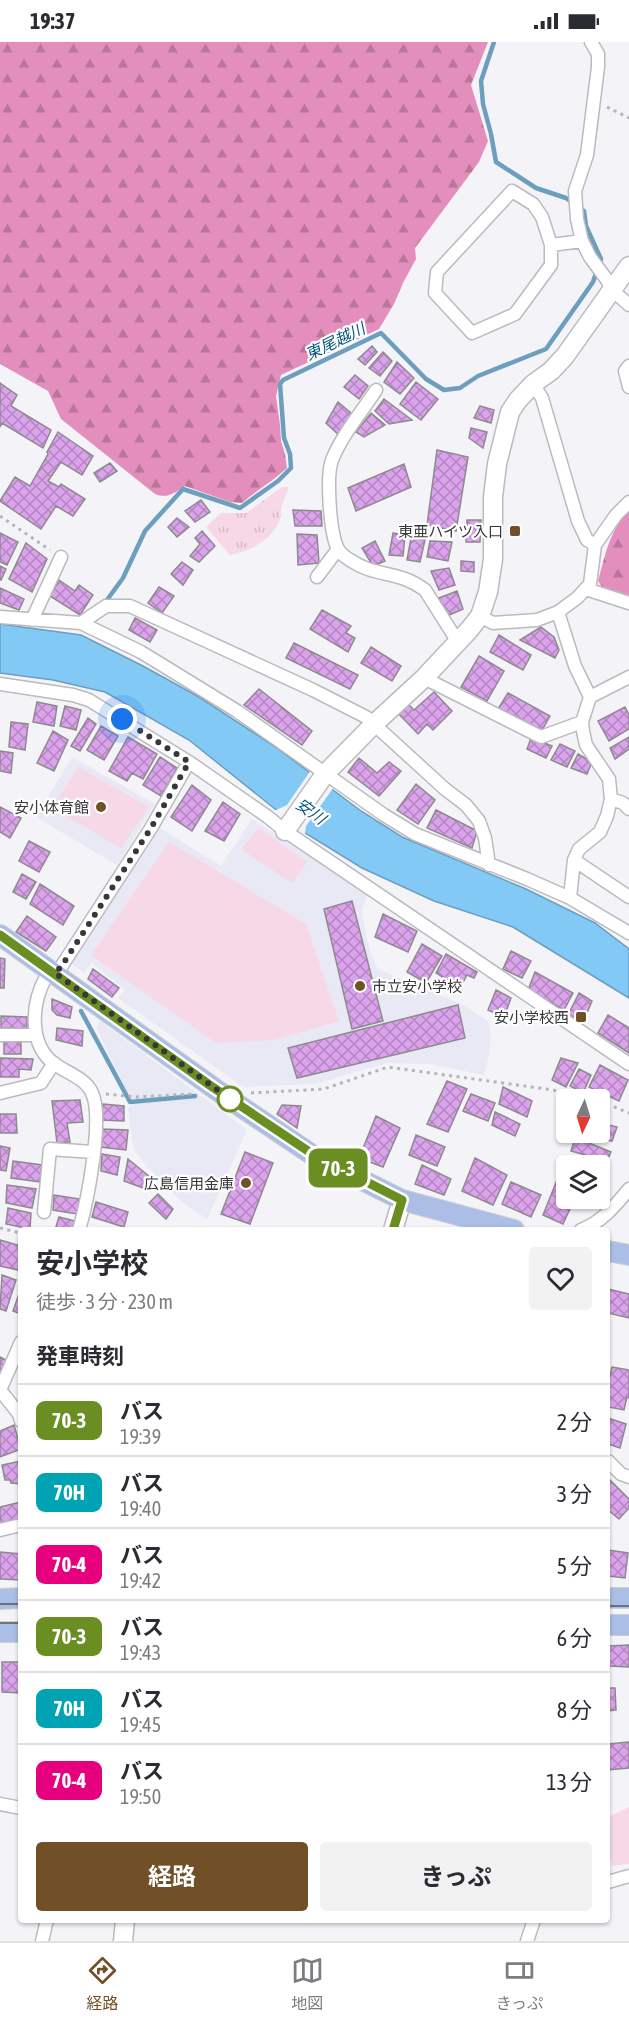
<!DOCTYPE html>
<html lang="ja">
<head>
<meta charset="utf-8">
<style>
  :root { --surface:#fff; --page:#f2f2f3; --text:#2b2b33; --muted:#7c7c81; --line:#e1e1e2; --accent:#714f27 }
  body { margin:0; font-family:"Asap Condensed","Noto Sans JP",sans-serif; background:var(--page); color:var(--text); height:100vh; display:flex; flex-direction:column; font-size:22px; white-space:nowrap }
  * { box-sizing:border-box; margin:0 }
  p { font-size:20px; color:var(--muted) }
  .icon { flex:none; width:33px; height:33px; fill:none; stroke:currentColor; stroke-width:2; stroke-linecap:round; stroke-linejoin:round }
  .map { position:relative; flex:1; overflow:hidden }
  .panel { position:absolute; left:18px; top:1185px; width:592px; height:696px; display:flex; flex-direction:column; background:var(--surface); border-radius:6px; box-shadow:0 2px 4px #0004 }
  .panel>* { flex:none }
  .badge { padding:0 12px; border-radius:9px; font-size:21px; line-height:39px }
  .needle { width:39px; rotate:184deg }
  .fabs { position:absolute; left:556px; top:1047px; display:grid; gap:12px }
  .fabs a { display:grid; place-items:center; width:54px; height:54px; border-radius:6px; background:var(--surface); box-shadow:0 2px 4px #0004; font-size:30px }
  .you { position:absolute; width:30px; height:30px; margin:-15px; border:4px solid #fff; border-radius:50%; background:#1a73e8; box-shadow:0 0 0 9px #1a73e833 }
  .map>.badge { position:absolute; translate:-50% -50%; box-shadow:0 0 0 3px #fff }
  h2 { padding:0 18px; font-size:22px; line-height:54px }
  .round { display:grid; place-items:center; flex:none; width:63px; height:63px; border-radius:6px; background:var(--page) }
  .overview { display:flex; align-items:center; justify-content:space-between; height:102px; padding:0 18px }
  h1 { font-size:28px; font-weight:700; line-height:45px }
  .button { display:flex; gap:12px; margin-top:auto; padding:12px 18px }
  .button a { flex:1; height:69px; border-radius:6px; background:var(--accent); color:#fff; font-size:24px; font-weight:700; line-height:69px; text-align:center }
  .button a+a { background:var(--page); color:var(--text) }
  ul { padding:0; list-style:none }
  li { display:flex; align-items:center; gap:18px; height:72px; padding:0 18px; border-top:2px solid var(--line) }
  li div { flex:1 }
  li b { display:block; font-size:22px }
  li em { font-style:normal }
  li .badge { min-width:66px; font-weight:700; text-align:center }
  .status { display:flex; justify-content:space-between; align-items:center; height:42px; padding:0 30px; background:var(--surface); direction:ltr }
  .status svg { height:16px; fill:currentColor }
  .menu { display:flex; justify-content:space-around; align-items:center; height:84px; border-top:2px solid var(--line); background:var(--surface); font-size:16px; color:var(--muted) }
  .menu a { display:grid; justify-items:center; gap:3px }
  .menu .on { color:var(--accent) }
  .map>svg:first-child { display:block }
  .built { fill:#e9e8f5 }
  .grass { fill:url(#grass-tufts) }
  .forest { fill:url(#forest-firs) }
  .park { fill:#f6d8e7 }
  .water { fill:#82caf5; stroke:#6c9ebd; stroke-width:1.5 }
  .pier { fill:#f4f3f8 }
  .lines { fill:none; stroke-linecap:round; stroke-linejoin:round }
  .stream { stroke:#6c9ebd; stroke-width:4.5 }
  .building { fill:url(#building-cross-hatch); stroke:#8d8a8e; stroke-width:1.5 }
  .street-casing { stroke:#bababf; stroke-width:15 }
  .secondary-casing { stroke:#bababf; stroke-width:21 }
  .primary-casing { stroke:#cfcfcf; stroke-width:22 }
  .path { stroke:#b5b5b9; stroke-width:3; stroke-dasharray:3 4.5; stroke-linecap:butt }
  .street { stroke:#fff; stroke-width:12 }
  .secondary { stroke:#fff; stroke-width:18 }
  .primary { stroke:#abbfe6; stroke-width:20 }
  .tram { stroke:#5a5a5d; stroke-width:1.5 }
  .line-casing { stroke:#fff; stroke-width:14 }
  .line { stroke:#6b8e23; stroke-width:9 }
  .walk { stroke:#373739; stroke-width:6; stroke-dasharray:0 10.8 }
  .poi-dot { fill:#714f27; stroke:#fff; stroke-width:2 }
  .stop-dot { fill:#fff; stroke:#6b8e23; stroke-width:3 }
  .labels { text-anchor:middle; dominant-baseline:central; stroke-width:4.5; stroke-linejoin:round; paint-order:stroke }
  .poi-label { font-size:15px; fill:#373739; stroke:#fff; text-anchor:end }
  .water-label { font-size:16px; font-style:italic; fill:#08577a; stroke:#fff }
</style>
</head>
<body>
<div class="status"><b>19:37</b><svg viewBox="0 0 49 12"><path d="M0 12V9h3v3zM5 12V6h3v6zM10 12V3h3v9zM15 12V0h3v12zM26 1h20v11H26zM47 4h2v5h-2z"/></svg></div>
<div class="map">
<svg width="629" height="1899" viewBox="0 0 629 1899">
  <defs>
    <pattern id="grass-tufts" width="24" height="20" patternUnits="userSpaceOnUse" patternTransform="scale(1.5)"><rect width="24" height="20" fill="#f6d8e7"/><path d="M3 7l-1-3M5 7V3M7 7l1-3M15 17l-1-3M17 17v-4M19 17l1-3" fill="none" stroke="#d4bac7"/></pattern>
    <pattern id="forest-firs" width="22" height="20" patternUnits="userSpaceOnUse" patternTransform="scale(1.5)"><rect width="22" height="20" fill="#e48ebe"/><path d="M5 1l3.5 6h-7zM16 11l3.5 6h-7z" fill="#ba759b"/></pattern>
    <pattern id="building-cross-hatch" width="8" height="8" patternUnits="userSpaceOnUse" patternTransform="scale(1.5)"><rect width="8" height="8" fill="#dca3ed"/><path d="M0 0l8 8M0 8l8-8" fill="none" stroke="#b386c1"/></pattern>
  </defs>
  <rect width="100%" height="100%" fill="#f4f3f8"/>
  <!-- built -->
  <path class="built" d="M72,715L155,762L117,823L36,775Z
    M252,777L367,852L362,868L369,907L378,927L461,962L488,979L491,993L489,1013L484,1033L430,1022L387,1021L315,1042L243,1045L118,956L125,948L92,921L84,931L71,921L160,786L221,824Z
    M100,979L247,1088L207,1177L183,1161L146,1124L133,1105L128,1066L133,1063L96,985Z"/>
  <!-- grass -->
  <path class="grass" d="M282,445H288C288,453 284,455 282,463C281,467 281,473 280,477C273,498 250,509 230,513L206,485L221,471H246Z"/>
  <!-- forest -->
  <path class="forest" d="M0,0H488L471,43L488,99L479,120L415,206L416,217L403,241L394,262L379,287L281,333L276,354L280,383L281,399L285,412L287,426C273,439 257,448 242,461L230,460L185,444C175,451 167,457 155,452L61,377L48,349L0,322Z
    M629,468V553L602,545L598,539C606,511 609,490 629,468Z"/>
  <!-- park -->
  <path class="park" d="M78,725L149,765L121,806L52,766Z
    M259,786L307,820L292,841L241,807Z
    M169,800L306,882L339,979L274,998L216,1001L91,913Z
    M629,1765V1822L612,1824L608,1808V1775Z"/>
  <!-- water -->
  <path class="water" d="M0,582L81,593L143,624L199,655L277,706L361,769L402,795L526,847L595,881L629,907V956L513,885L434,859L362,826L305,791L189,698L105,650L53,638L0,631Z"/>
  <!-- pier -->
  <path class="pier" d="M311,728L334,745L306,784L305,792L274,769L287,763Z"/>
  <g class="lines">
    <!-- stream -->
    <path class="stream" d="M104,562L123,536L145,489L183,447L240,466L278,439L291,426L290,412L284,396L280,342L283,338L381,291L426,337L444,348L460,346L478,334L546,307L593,240L601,217L586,184L584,169L566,156L536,146L496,120L491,92L483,62L481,39L494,0
      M81,969L130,1060L195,1054"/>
  </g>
  <!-- building -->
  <path class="building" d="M372,304L377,310L365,323L358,317Z
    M383,310L392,319L380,334L369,326Z
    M397,320L414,336L400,352L384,340Z
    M355,333L368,344L359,357L344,345Z
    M416,340L438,357L421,378L400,362Z
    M0,341L17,353L11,364L51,388L43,406L2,381L0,385Z
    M384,357L412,378L389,382L375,369Z
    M338,360L352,372L338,392L326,381Z
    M480,364L494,368L491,381L474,376Z
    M371,371L385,383L364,395L356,390Z
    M471,386L487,390L483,406L469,396Z
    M58,390L93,414L82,433L61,420L48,439L59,445L61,442L85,457L73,474L56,464L41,487L0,459L15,435L30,444L48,412L47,410Z
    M437,408L468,415L456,489L427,483Z
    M110,421L117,429L100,440L94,431Z
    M404,422L411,445L356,469L348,446Z
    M201,458L210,470L195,480L185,469Z
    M293,468L321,469L322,484H295Z
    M177,476L189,485L177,495L168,485Z
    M467,478H481L480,500H466Z
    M202,489L215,504L199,520L190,514L200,502L195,496Z
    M0,491L18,500L7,523L0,520Z
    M393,491L405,493L403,514L389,513Z
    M297,492L317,493L319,521L298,523Z
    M411,496L425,498L420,520L407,518Z
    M375,499L385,519L373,524L362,506Z
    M430,499L452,500L448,519L427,515Z
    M26,501L47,517L32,550L9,537Z
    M461,519L474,520V530L461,529Z
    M182,520L193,528L183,543L171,532Z
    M0,524L6,527L1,538H0Z
    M449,526L455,543L439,548L431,529Z
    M59,538L75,549L79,543L93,553L80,573L50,554Z
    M159,545L174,554L162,571L148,561Z
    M0,546L24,557L19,568L0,561Z
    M457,549L463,567L447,574L439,556Z
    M322,568L351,584L346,591L355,596L348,610L310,587Z
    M135,576L157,588L150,600L129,588Z
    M541,585L554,595L559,608L555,616L520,598Z
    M499,593L531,613L523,628L490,610Z
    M294,601L358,633L350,647L286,616Z
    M371,605L401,624L392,639L361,621Z
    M479,614L504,629L487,659L461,645Z
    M259,647L312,689L302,703L244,663Z
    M434,650L452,669L433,688L427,682L418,692L397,670L408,662L414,668Z
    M508,651L550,674L541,690L498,667Z
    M37,660L57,664L54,684L33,680Z
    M65,664L81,668L76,688L60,684Z
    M625,665L629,673V687L609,699L598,679Z
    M88,676L96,682L80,709L71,704Z
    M11,680L28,682L25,708L9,705Z
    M101,684L118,694L104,718L87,708Z
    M53,689L68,698L54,729L37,721Z
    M128,695L157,712L143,737L132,731L127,739L109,729Z
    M629,695V707L615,717L610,706Z
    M531,696L552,704L546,716L527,707Z
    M560,702L575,709L567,725L551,718Z
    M0,709L13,711L11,731L0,729Z
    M578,712L592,720L587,732L571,726Z
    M160,715L177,726L161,754L143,743Z
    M359,716L377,731L389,720L401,729L379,754L348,730Z
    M416,742L435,758L418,782L397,768Z
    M192,743L211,758L192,789L171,775Z
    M223,760L240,772L224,799L205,789Z
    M0,765L21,776L10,796L0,790Z
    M436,768L477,789L472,806L427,786Z
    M29,799L50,810L39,830L19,819Z
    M22,832L36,840L26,857L13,850Z
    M40,842L74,864L63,883L30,862Z
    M352,859L383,979L352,987L324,867Z
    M383,872L417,889L408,910L375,895Z
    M27,874L56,895L46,909L16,890Z
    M422,902L442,914L426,941L407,930Z
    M511,909L531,919L522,936L503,927Z
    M446,912L477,930L474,936L467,933L460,946L436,931Z
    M0,916L5,917L4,946H0Z
    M93,927L119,946L112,955L88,937Z
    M535,930L573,951L564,968L528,948Z
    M496,948L511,956L504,975L488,968Z
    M579,951L592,959L584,978L568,973Z
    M52,957L72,965L70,976L57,973L52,968Z
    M458,963L465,996L297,1036L288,1006Z
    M608,973L629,986V1011L598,991Z
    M1,974L27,975V987L1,986Z
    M57,986L83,989L82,1004L56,998Z
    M4,998L21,1000V1012H4Z
    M0,1016L33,1017L31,1028L19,1027V1035H0Z
    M561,1016L578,1021L566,1045L552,1038Z
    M600,1023L628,1038L619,1059L589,1045Z
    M579,1027L591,1033L583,1051L570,1044Z
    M447,1039L467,1047L448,1090L427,1082Z
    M503,1045L532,1059L527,1075L499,1062Z
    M471,1052L495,1061L488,1079L463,1069Z
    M80,1058L83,1080L67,1081L70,1100L57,1101L52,1059Z
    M103,1062L124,1064V1079L101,1078Z
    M282,1063L301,1064L297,1086L277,1072Z
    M495,1070L520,1082L515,1094L492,1083Z
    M0,1072H16L17,1091H0Z
    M376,1074L400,1086L383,1125L359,1116Z
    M600,1081L617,1085L612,1099L591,1094L589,1101L611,1110L607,1119L571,1109L577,1090H600Z
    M101,1087L128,1088L126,1108L100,1105Z
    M416,1093L445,1105L437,1124L409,1113Z
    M0,1104L10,1106L6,1129L0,1128Z
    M245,1110L273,1121L250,1182L221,1172Z
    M102,1112L120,1115L117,1133L101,1129Z
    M475,1116L507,1133L493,1163L462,1149Z
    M128,1117L150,1135L146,1147L124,1139Z
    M13,1119L42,1123L40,1140L11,1136Z
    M422,1123L451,1137L444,1153L415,1142Z
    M557,1138L567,1143V1156H575L563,1182L543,1173Z
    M511,1140L541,1153L531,1175L502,1162Z
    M7,1143L36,1147L32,1166L6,1161Z
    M158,1152L173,1167L166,1177L149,1161Z
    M54,1153L80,1157L77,1172L53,1168Z
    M96,1160L128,1170L124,1185L92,1175Z
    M8,1166L31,1171L30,1187L6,1182Z
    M59,1175L75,1179L72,1188H55Z
    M0,1198L21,1204L18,1228L0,1224Z
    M2,1233L16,1238L6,1269L0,1267Z
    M21,1246V1272L13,1269Z
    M608,1247L629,1252V1276L608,1271Z
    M0,1315L8,1319L0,1334Z
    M612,1325L629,1328V1356L627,1355L624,1368L608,1365V1343Z
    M608,1376L626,1382L620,1406L608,1402Z
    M14,1383L21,1407L0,1415V1389Z
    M21,1419V1442L11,1441L10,1438H5L2,1423Z
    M610,1438L629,1457V1466L619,1477L608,1468V1440Z
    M21,1460V1478L0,1484V1465Z
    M608,1508L628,1511L625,1536L608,1534Z
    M0,1510L21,1512V1538L0,1537Z
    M629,1603V1625L608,1624V1604Z
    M2,1620H21V1651L2,1650Z
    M608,1646H615L616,1668L608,1669Z
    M629,1700V1726L608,1728V1702Z"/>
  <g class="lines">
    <!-- street casing -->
    <g class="street-casing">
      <path id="street" d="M591,0L598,12V25L587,113L575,149L577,177L582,199L590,215L607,238L612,248L629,263
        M512,149L533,162L542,175L551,203V223L515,272L472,291L435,251L437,230Z
        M551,203L582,199
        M629,324L625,329L629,345
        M533,342L542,356L578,479L587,498L595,503
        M376,348C361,371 342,393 332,418C326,434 330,489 337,505C339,510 345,515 350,518C376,536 399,528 425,548L458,600
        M317,535L338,507
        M586,547L629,561
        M558,570L575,624L590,655L582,680L583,689L586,703L609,737L611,757L607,774L600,790L579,807L574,818L570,856
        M480,574L493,581L537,578L558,570L577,556L590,542L595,503L616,473L629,460
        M0,575L81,581L141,610L237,669L384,773L415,792L527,837L570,856L629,891
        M32,578L61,515
        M81,581L106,564H130L313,648L366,675L445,747L466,763L479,779L485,796L489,823
        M424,636L541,695L582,680
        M0,642L73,653L89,658L189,720L268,775L285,789L629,1022
        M590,655L629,635
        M611,757L623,761L629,767
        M574,818L629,855
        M0,993H35
        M0,1051L41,1041L54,1021
        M44,1170L50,1107L93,1110
        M79,1188C87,1161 104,1076 92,1051C86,1037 68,1031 56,1023C28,1004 31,962 46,935L55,931L61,925L151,786L189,720
        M581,1188C603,1179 614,1165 629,1147
        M0,1348L21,1300
        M0,1348L19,1372L21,1379
        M608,1419L621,1432L629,1435
        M0,1488L21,1483
        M0,1762L21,1766
        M608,1840L629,1834
        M42,1899L47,1878
        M527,1899L534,1878"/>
    </g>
    <!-- secondary casing -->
    <g class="secondary-casing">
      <path id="secondary" d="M285,789L325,732L374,682L424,636L469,588L480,574L488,550L493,517V455L497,422L510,370L518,358L533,342L551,329L565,314L629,224
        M393,1188L402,1158
        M123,1899L125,1878"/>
    </g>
    <!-- primary casing -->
    <g class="primary-casing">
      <path id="primary" d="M0,893L225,1054L314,1114L402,1158L514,1188
        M608,1209L629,1213
        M608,1556H629
        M0,1557L21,1556
        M608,1583H629
        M0,1590H21"/>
    </g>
    <!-- path -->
    <path class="path" d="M607,65L629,76
      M0,474L50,508
      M251,1051L324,1047L388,1025L553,1048L595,1058
      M106,1052L136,1055L192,1052
      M600,1059L629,1071
      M0,1186L21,1191"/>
    <!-- street -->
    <use href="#street" class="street"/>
    <!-- secondary -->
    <use href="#secondary" class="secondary"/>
    <!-- primary -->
    <use href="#primary" class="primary"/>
    <!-- tram -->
    <path class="tram" d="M0,1562H21
      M608,1564H629
      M0,1581H21"/>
  </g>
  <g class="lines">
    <!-- line casing -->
    <g class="line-casing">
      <path id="line" d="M0,893L211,1044L314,1113L402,1158L393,1188"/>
    </g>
    <!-- line -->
    <use href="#line" class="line"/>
    <!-- walk -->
    <path class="walk" d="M122,677L189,720L151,786L61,925L55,931L230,1057"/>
  </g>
  <!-- markers -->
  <g class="poi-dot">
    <rect x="509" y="483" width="12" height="12" rx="3"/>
    <circle cx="101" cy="765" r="6"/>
    <circle cx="360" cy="944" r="6"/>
    <rect x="575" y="969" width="12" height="12" rx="3"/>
    <circle cx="246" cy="1141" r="6"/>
  </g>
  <circle class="stop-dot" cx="230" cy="1057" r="12"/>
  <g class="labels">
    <!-- poi labels -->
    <g class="poi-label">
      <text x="503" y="489">東亜ハイツ入口</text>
      <text x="89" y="765">安小体育館</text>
      <text x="372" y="944" text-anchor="start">市立安小学校</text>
      <text x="569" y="975">安小学校西</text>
      <text x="234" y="1141">広島信用金庫</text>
    </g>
    <!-- water labels -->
    <g class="water-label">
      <text transform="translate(335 299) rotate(-26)">東尾越川</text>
      <text transform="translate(311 769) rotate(36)">安川</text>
    </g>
  </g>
</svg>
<div class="fabs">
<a><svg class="needle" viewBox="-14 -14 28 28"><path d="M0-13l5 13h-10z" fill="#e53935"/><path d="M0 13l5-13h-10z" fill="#7c7c81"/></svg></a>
<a><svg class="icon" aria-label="layers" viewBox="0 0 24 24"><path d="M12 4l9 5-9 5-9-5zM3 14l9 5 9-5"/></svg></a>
</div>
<div class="you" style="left:122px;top:677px"></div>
<b class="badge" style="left:338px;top:1126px;background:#6b8e23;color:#fff">70-3</b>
<section class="panel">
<div class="overview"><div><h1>安小学校</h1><p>徒歩 · 3 分 · 230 m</p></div><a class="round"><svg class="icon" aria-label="heart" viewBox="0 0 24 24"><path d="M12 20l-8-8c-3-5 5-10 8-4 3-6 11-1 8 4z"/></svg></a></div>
<h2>発車時刻</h2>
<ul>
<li><span class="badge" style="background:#6b8e23;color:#fff">70-3</span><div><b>バス</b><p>19:39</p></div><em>2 分</em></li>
<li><span class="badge" style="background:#00a3b4;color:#fff">70H</span><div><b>バス</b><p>19:40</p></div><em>3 分</em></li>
<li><span class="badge" style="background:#e6007e;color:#fff">70-4</span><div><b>バス</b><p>19:42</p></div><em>5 分</em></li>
<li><span class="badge" style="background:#6b8e23;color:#fff">70-3</span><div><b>バス</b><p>19:43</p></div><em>6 分</em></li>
<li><span class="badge" style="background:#00a3b4;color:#fff">70H</span><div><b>バス</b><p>19:45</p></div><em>8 分</em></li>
<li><span class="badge" style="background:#e6007e;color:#fff">70-4</span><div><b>バス</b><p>19:50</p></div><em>13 分</em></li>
</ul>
<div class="button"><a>経路</a><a>きっぷ</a></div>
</section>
</div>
<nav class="menu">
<a class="on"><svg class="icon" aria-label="directions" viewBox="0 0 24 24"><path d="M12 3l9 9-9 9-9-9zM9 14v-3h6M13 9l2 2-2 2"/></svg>経路</a>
<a><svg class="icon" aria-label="map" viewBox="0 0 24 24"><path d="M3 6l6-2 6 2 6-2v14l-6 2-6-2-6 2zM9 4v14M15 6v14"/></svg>地図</a>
<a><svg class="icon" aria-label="tickets" viewBox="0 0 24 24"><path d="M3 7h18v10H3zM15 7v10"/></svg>きっぷ</a>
</nav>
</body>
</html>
